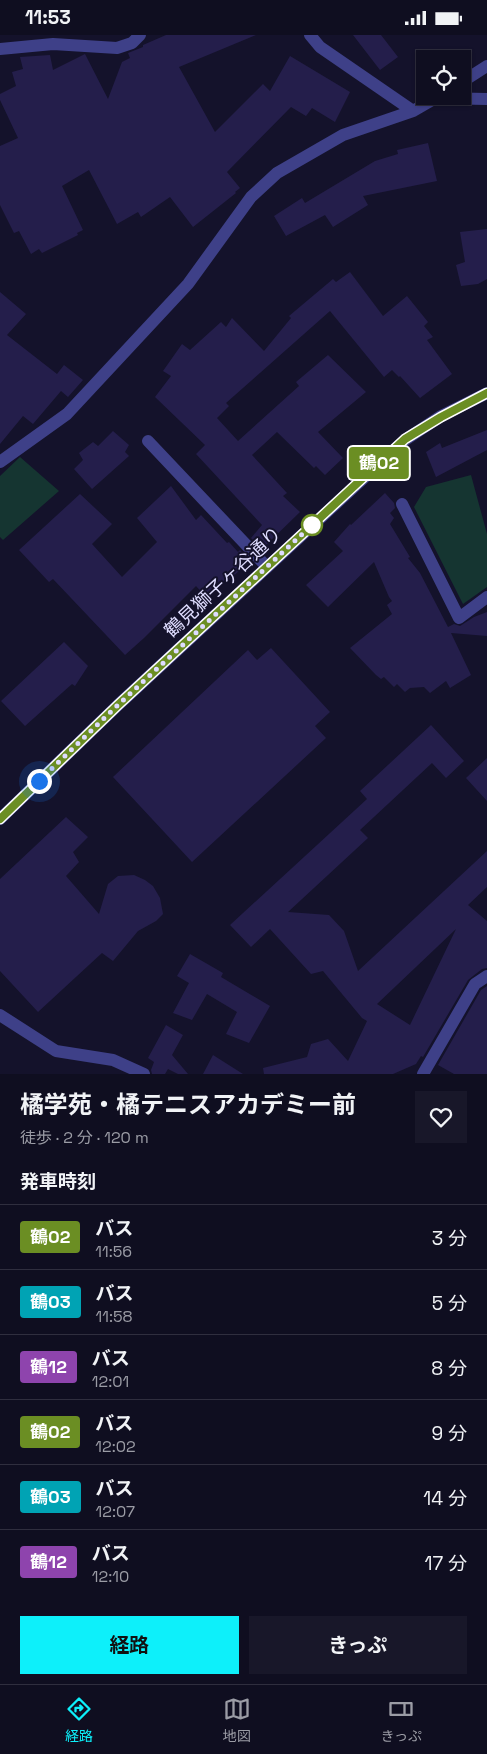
<!DOCTYPE html>
<html lang="ja">
<head>
<meta charset="utf-8">
<style>
  :root { --surface:#0f0e20; --page:#181729; --text:#f1f3f6; --muted:#9b9ca5; --line:#2f2e3e; --accent:#0df0fa }
  body { margin:0; font-family:"Space Grotesk","Noto Sans JP",sans-serif; background:var(--page); color:var(--text); height:100vh; display:flex; flex-direction:column; font-size:19px; white-space:nowrap }
  * { box-sizing:border-box; margin:0 }
  p { font-size:16px; color:var(--muted) }
  .icon { flex:none; width:28px; height:28px; fill:none; stroke:currentColor; stroke-width:2; stroke-linecap:round; stroke-linejoin:round }
  .map { position:relative; height:1039px; overflow:hidden }
  .sheet { display:flex; flex-direction:column; background:var(--surface); flex:1 }
  .sheet>* { flex:none }
  .badge { padding:0 10px; border-radius:4px; font-size:18px; line-height:32px }
  .tools { position:absolute; left:416px; top:15px; display:grid; gap:10px }
  .tools a { display:grid; place-items:center; width:55px; height:55px; border-radius:0px; background:var(--surface); box-shadow:0 1px 4px #0004,0 0 0 1px var(--line); font-size:25px }
  .you { position:absolute; width:25px; height:25px; margin:-12px; border:4px solid #fff; border-radius:50%; background:#1a73e8; box-shadow:0 0 0 8px #1a73e833 }
  .map>.badge { position:absolute; translate:-50% -50%; box-shadow:0 0 0 2px #fff }
  h2 { padding:0 20px; font-size:19px; line-height:45px }
  .round { display:grid; place-items:center; flex:none; width:52px; height:52px; border-radius:0px; background:var(--page) }
  .headline { display:flex; align-items:center; justify-content:space-between; height:85px; padding:0 20px }
  h1 { font-size:24px; font-weight:700; line-height:38px }
  .cta { display:flex; gap:10px; margin-top:auto; padding:10px 20px }
  .cta a { flex:1; height:58px; border-radius:0px; background:var(--accent); color:#111; font-size:20px; font-weight:700; line-height:58px; text-align:center }
  .cta a+a { background:var(--page); color:var(--text) }
  ul { padding:0; list-style:none }
  li { display:flex; align-items:center; gap:15px; height:65px; padding:0 20px; border-top:1px solid var(--line) }
  li div { flex:1 }
  li b { display:block; font-size:19px }
  li em { font-style:normal }
  li .badge { min-width:55px; font-weight:700; text-align:center }
  .status { display:flex; justify-content:space-between; align-items:center; height:35px; padding:0 25px; background:var(--surface); direction:ltr }
  .status svg { height:14px; fill:currentColor }
  .tab-bar { display:flex; justify-content:space-around; align-items:center; height:70px; border-top:1px solid var(--line); background:var(--surface); font-size:14px; color:var(--muted) }
  .tab-bar a { display:grid; justify-items:center; gap:2px }
  .tab-bar .selected { color:var(--accent) }
  .map>svg:first-child { display:block }
  .green { fill:#153531 }
  .building { fill:#241e4b; fill-rule:evenodd }
  .lines { fill:none; stroke-linecap:round; stroke-linejoin:round }
  .minor { stroke:#3e4088; stroke-width:12 }
  .line-casing { stroke:#fff; stroke-width:11 }
  .line { stroke:#6b8e23; stroke-width:8 }
  .walk { stroke:#dedcfe; stroke-width:5; stroke-dasharray:0 9 }
  .stop-dot { fill:#fff; stroke:#6b8e23; stroke-width:2.5 }
  .labels { text-anchor:middle; dominant-baseline:central; stroke-width:4; stroke-linejoin:round; paint-order:stroke }
  .street-label { font-size:19px; fill:#dedcfe; stroke:#14122b }
</style>
</head>
<body>
<div class="status"><b>11:53</b><svg viewBox="0 0 49 12"><path d="M0 12V9h3v3zM5 12V6h3v6zM10 12V3h3v9zM15 12V0h3v12zM26 1h20v11H26zM47 4h2v5h-2z"/></svg></div>
<div class="map">
<svg width="487" height="1039" viewBox="0 0 487 1039">
  <rect width="100%" height="100%" fill="#14122b"/>
  <!-- green -->
  <path class="green" d="M20,422L59,456L3,505L0,502V441Z
    M471,440L487,499V552L463,569L414,472L426,452Z"/>
  <!-- building -->
  <path class="building" d="M166,0H256L179,32L215,97L263,49L270,56L290,21L350,57L335,87L312,73L306,81L291,72L227,137L240,153L235,157L236,158L193,192L170,162L141,182L138,177L117,189L89,135L62,151L83,195L77,198L78,200L42,218L39,214L31,219L19,196L14,198L0,170V111L18,103L0,65V59L16,51L12,37L23,34L20,22L50,20L53,35L85,19L108,64L122,27L130,23L128,18L143,12V10Z
    M353,0H381L398,22L380,35Z
    M428,108L437,146L363,161L368,170L333,192L325,180L286,201L274,181L302,163L305,168L375,126L398,119L397,115Z
    M487,194V244L478,249L461,251L456,230L465,227L460,197Z
    M350,237L383,281L407,261L428,287L424,291L433,302L427,305L452,339L420,363L400,341L399,342L392,335L384,342L330,276L226,368L229,371L217,383L238,406L299,351L296,347L328,320L366,357L318,397L343,423L325,440L316,431L314,433L277,397L252,420L287,458L283,461L300,477L262,514L251,503L262,490L196,419L205,410L155,362L171,341L163,336L182,309L190,315L221,287L226,292L232,283L264,316L291,283L289,281L333,244L336,247Z
    M0,257L26,279L7,300L57,339L64,330L83,345L68,362L61,356L33,389L23,381L0,409Z
    M487,395V415L436,442L426,417L440,408L442,413Z
    M113,396L129,410L125,417L129,421L92,454L74,434L83,425L79,418L93,407L98,411Z
    M171,451L196,485L201,480L227,508L229,507L238,517L240,515L250,526L229,545L227,543L206,562L196,551L144,603L125,620L53,544L49,547L19,515L80,459L112,489L92,509L122,542L157,507L137,483Z
    M385,458L394,468L395,473L390,478L394,483L390,489L410,522L408,523L420,538L448,592L454,589L460,591L474,582L487,577V601L451,598L471,640L450,653L446,646L430,658L424,652L410,653L405,657L397,649L394,652L384,642L381,644L376,640L350,613L392,579L387,570L392,566L389,562L374,527L328,572L306,550L343,516L334,507L350,489L351,490Z
    M64,607L88,631L75,651L72,649L25,691L1,666Z
    M271,613L330,677L315,691L326,703L192,827L113,742L248,615L257,625Z
    M431,690L464,726L446,743L432,728L360,795L368,803L288,877L329,880L344,896L358,936L487,816V852L468,870L487,886V933L482,934L468,945L423,1022L421,1021L416,1029L393,1039H264L263,1033L307,1022L311,1009L328,1004L348,1026L367,986L362,983L323,936L311,939L270,894L251,912L230,890L367,764L360,756ZM456,894L410,990L377,969Z
    M487,723V766L466,743Z
    M66,782L88,802L73,817L79,827L66,841L99,879L108,849L118,841L134,840L145,845L153,851L160,863L163,879L156,886L138,896L113,926L102,918L38,977L0,936V844Z
    M190,919L223,938L221,942L270,971L249,1008L226,999L237,977L207,959L192,985L173,978L189,948L177,941Z
    M487,951V1039H454L438,1030L481,955Z
    M166,990L183,1000L172,1020L188,1039H178L168,1034L165,1039H152L151,1035L154,1027L148,1023Z
    M213,1020L243,1039H203Z"/>
  <g class="lines">
    <!-- minor -->
    <path class="minor" d="M310,0L320,12L413,76
      M0,14L53,9L117,13L132,8L140,0
      M462,47L487,31
      M436,63L487,64
      M148,406L267,532
      M0,427L67,379L188,249L251,162L277,138L343,100L413,76L439,61
      M402,469L459,583L487,562
      M0,784L118,670L405,405L441,381L487,358
      M0,980L56,1016L113,1025L144,1039
      M423,1039L475,949L487,941"/>
  </g>
  <g class="lines">
    <!-- line casing -->
    <g class="line-casing">
      <path id="line" d="M0,784L118,670L405,404L441,382L487,358"/>
    </g>
    <!-- line -->
    <use href="#line" class="line"/>
    <!-- walk -->
    <path class="walk" d="M39,746L118,670L312,490"/>
  </g>
  <!-- markers -->
  <circle class="stop-dot" cx="312" cy="490" r="10"/>
  <g class="labels">
    <!-- street labels -->
    <g class="street-label">
      <text transform="translate(223 547) rotate(-43)">鶴見獅子ヶ谷通り</text>
    </g>
  </g>
</svg>
<div class="tools">
<a><svg class="icon" aria-label="locate" viewBox="0 0 24 24"><circle cx="12" cy="12" r="6"/><path d="M12 2v4M12 18v4M2 12h4M18 12h4"/></svg></a>
</div>
<div class="you" style="left:39px;top:746px"></div>
<b class="badge" style="left:379px;top:428px;background:#6b8e23;color:#fff">鶴02</b>
</div>
<section class="sheet">
<div class="headline"><div><h1>橘学苑・橘テニスアカデミー前</h1><p>徒歩 · 2 分 · 120 m</p></div><a class="round"><svg class="icon" aria-label="heart" viewBox="0 0 24 24"><path d="M12 20l-8-8c-3-5 5-10 8-4 3-6 11-1 8 4z"/></svg></a></div>
<h2>発車時刻</h2>
<ul>
<li><span class="badge" style="background:#6b8e23;color:#fff">鶴02</span><div><b>バス</b><p>11:56</p></div><em>3 分</em></li>
<li><span class="badge" style="background:#00a3b4;color:#fff">鶴03</span><div><b>バス</b><p>11:58</p></div><em>5 分</em></li>
<li><span class="badge" style="background:#8e44ad;color:#fff">鶴12</span><div><b>バス</b><p>12:01</p></div><em>8 分</em></li>
<li><span class="badge" style="background:#6b8e23;color:#fff">鶴02</span><div><b>バス</b><p>12:02</p></div><em>9 分</em></li>
<li><span class="badge" style="background:#00a3b4;color:#fff">鶴03</span><div><b>バス</b><p>12:07</p></div><em>14 分</em></li>
<li><span class="badge" style="background:#8e44ad;color:#fff">鶴12</span><div><b>バス</b><p>12:10</p></div><em>17 分</em></li>
</ul>
<div class="cta"><a>経路</a><a>きっぷ</a></div>
</section>
<nav class="tab-bar">
<a class="selected"><svg class="icon" aria-label="directions" viewBox="0 0 24 24"><path d="M12 3l9 9-9 9-9-9zM9 14v-3h6M13 9l2 2-2 2"/></svg>経路</a>
<a><svg class="icon" aria-label="map" viewBox="0 0 24 24"><path d="M3 6l6-2 6 2 6-2v14l-6 2-6-2-6 2zM9 4v14M15 6v14"/></svg>地図</a>
<a><svg class="icon" aria-label="tickets" viewBox="0 0 24 24"><path d="M3 7h18v10H3zM15 7v10"/></svg>きっぷ</a>
</nav>
</body>
</html>
